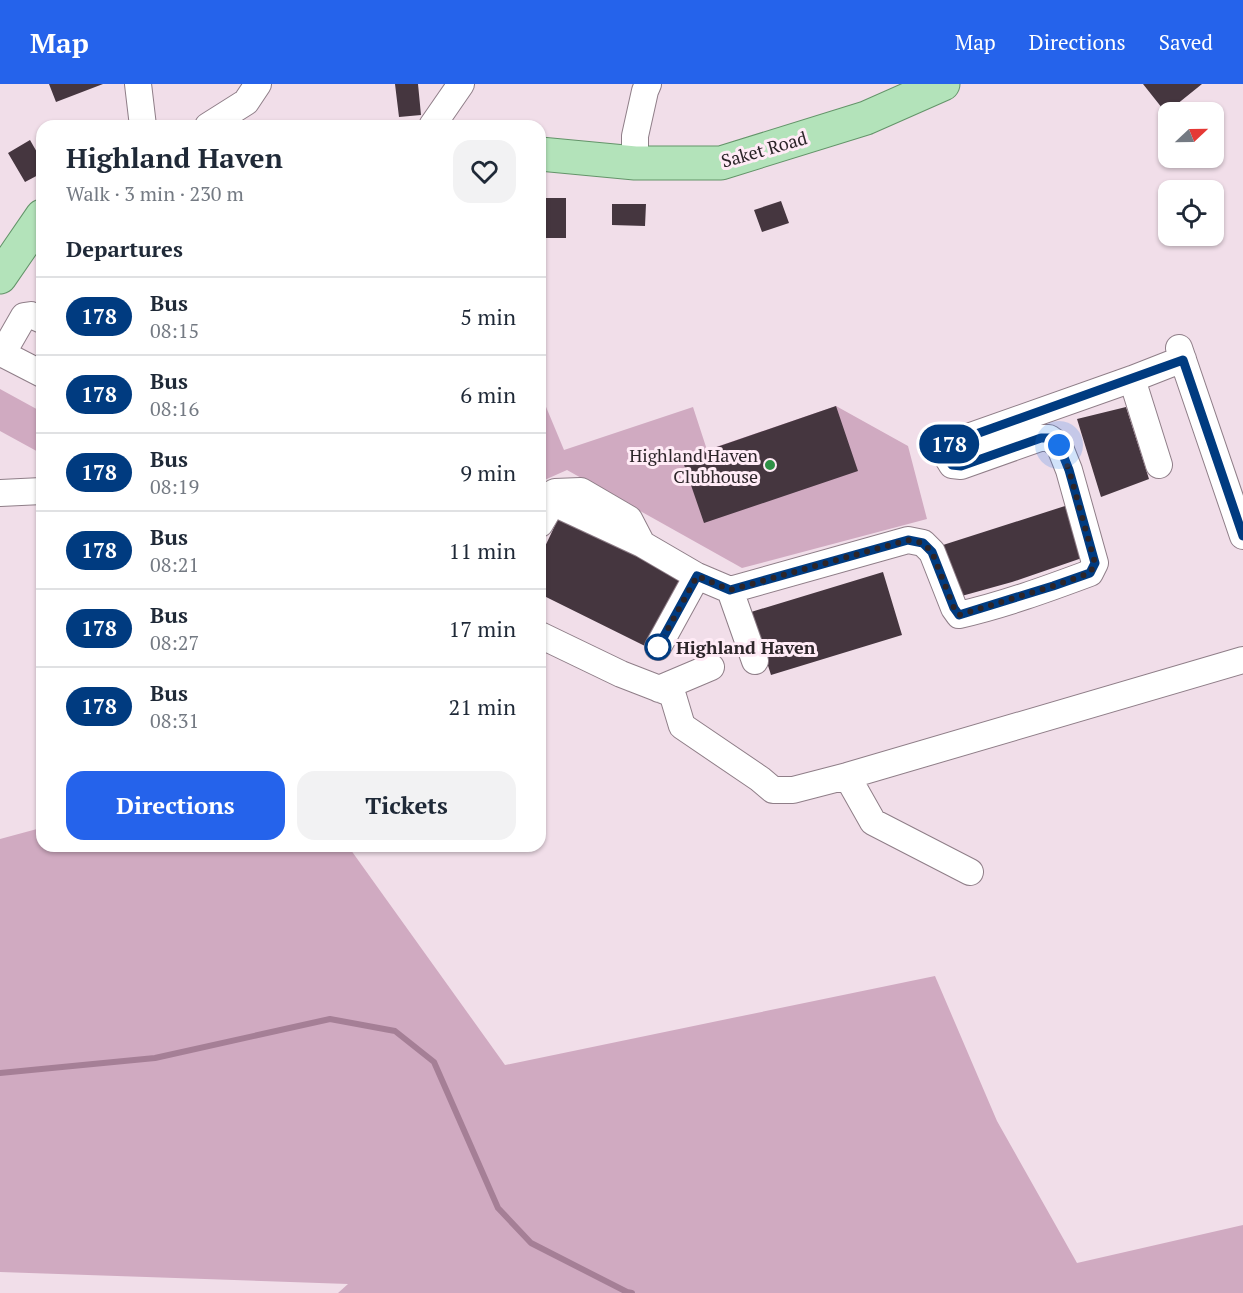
<!DOCTYPE html>
<html lang="en">
<head>
<meta charset="utf-8">
<style>
  :root { --surface:#fff; --page:#f2f2f3; --text:#1f2937; --muted:#747a83; --line:#e0e1e3; --accent:#2563eb }
  body { margin:0; font-family:"PT Serif",serif; background:var(--page); color:var(--text); height:100vh; display:flex; flex-direction:column; font-size:22px; white-space:nowrap }
  * { box-sizing:border-box; margin:0 }
  p { font-size:20px; color:var(--muted) }
  .icon { flex:none; width:33px; height:33px; fill:none; stroke:currentColor; stroke-width:2; stroke-linecap:round; stroke-linejoin:round }
  .map { position:relative; flex:1; overflow:hidden }
  .sheet { position:absolute; left:36px; top:36px; width:510px; height:732px; display:flex; flex-direction:column; background:var(--surface); border-radius:18px; box-shadow:0 2px 4px #0004 }
  .sheet>* { flex:none }
  .badge { padding:0 12px; border-radius:20px; font-size:21px; line-height:39px }
  .needle { width:39px; rotate:68deg }
  .controls { position:absolute; left:1158px; top:18px; display:grid; gap:12px }
  .controls a { display:grid; place-items:center; width:66px; height:66px; border-radius:12px; background:var(--surface); box-shadow:0 2px 4px #0004; font-size:30px }
  .you { position:absolute; width:30px; height:30px; margin:-15px; border:4px solid #fff; border-radius:50%; background:#1a73e8; box-shadow:0 0 0 9px #1a73e833 }
  .map>.badge { position:absolute; translate:-50% -50%; box-shadow:0 0 0 3px #fff }
  h2 { padding:0 30px; font-size:22px; line-height:54px }
  .round { display:grid; place-items:center; flex:none; width:63px; height:63px; border-radius:18px; background:var(--page) }
  .overview { display:flex; align-items:center; justify-content:space-between; height:102px; padding:0 30px }
  h1 { font-size:28px; font-weight:700; line-height:45px }
  .action { display:flex; gap:12px; margin-top:auto; padding:12px 30px }
  .action a { flex:1; height:69px; border-radius:18px; background:var(--accent); color:#fff; font-size:24px; font-weight:700; line-height:69px; text-align:center }
  .action a+a { background:var(--page); color:var(--text) }
  ul { padding:0; list-style:none }
  li { display:flex; align-items:center; gap:18px; height:78px; padding:0 30px; border-top:2px solid var(--line) }
  li div { flex:1 }
  li b { display:block; font-size:22px }
  li em { font-style:normal }
  li .badge { min-width:66px; font-weight:700; text-align:center }
  header { display:flex; align-items:center; gap:36px; box-sizing:border-box; height:84px; padding:0 30px; background:var(--accent); color:#fff }
  header strong { font-size:28px }
  nav { display:flex; gap:33px; margin-inline-start:auto; font-size:21px }
  .map>svg:first-child { display:block }
  .green { fill:#d0aac1 }
  .lines { fill:none; stroke-linecap:round; stroke-linejoin:round }
  .stream { stroke:#a57f96; stroke-width:6 }
  .building { fill:#45363f }
  .minor-casing { stroke:#8f7e88; stroke-width:28 }
  .major-casing { stroke:#639469; stroke-width:35 }
  .minor { stroke:#fff; stroke-width:26 }
  .major { stroke:#b3e3ba; stroke-width:33 }
  .line-casing { stroke:#fff; stroke-width:14 }
  .line { stroke:#003b80; stroke-width:9 }
  .walk { stroke:#2c2529; stroke-width:6; stroke-dasharray:0 10.8 }
  .poi-dot { fill:#2f9146; stroke:#ffebf6; stroke-width:2 }
  .stop-dot { fill:#fff; stroke:#003b80; stroke-width:3 }
  .labels { text-anchor:middle; dominant-baseline:central; stroke-width:6; stroke-linejoin:round; paint-order:stroke }
  .street-label { font-size:18px; fill:#2c2529; stroke:#ffebf6 }
  .poi-label { font-size:18px; fill:#2c2529; stroke:#ffebf6; text-anchor:end }
  .stop-label { font-size:18px; font-weight:bold; fill:#2c2529; stroke:#ffebf6; text-anchor:start }
</style>
</head>
<body>
<header>
<strong>Map</strong>
<nav><a>Map</a><a>Directions</a><a>Saved</a></nav>
</header>
<div class="map">
<svg width="1243" height="1209" viewBox="0 0 1243 1209">
  <rect width="100%" height="100%" fill="#f1dee9"/>
  <!-- green -->
  <path class="green" d="M0,305L42,328V370L0,347Z
    M540,317L544,318L564,366L693,323L707,366L836,322L908,362L927,435L742,484L567,386L540,398Z
    M37,745H42V762H348L505,981L935,892L997,1037L1077,1179L1243,1141V1209H338L348,1200L0,1188V755Z"/>
  <g class="lines">
    <!-- stream -->
    <path class="stream" d="M0,989L155,974L330,935L395,947L434,978L498,1124L531,1159L627,1208L632,1209"/>
  </g>
  <!-- building -->
  <path class="building" d="M49,0H103L56,18Z
    M395,0H418L421,31L399,33Z
    M1143,0H1202L1166,29Z
    M30,56L42,77V89L25,98L8,69Z
    M540,114H566V154H540Z
    M781,117L789,139L762,148L754,126Z
    M612,120H646L645,142L612,141Z
    M836,322L858,387L704,439L682,375Z
    M1126,323L1149,395L1101,413L1077,335Z
    M1065,422L1082,474L1012,498L958,513L943,461Z
    M559,433L685,495L651,565L540,510V473Z
    M883,488L902,551L771,591L751,528Z"/>
  <g class="lines">
    <!-- minor casing -->
    <g class="minor-casing">
      <path id="minor" d="M138,0L143,42
        M208,42L246,18L258,0
        M432,42L461,0
        M635,79V52L645,7L648,0
        M42,236L31,231L24,232L5,265L7,272L42,290
        M1179,264L1243,452
        M1132,295L1159,381
        M0,409L42,407
        M540,416L555,408L581,407L629,435L642,460L697,492L730,506L908,456L923,459L932,468L954,524L959,531C1003,521 1047,505 1090,489L1095,479L1069,386L1059,361L1049,354H1040L961,382L952,381L944,368L948,360L1132,295L1183,275
        M540,440L550,423L558,421L642,460
        M730,506L755,577
        M540,551L621,590L670,609L673,612L682,642L760,695L773,706H793L847,692L1243,576
        M658,563L697,492
        M659,605L711,583
        M847,692L873,738L970,788"/>
    </g>
    <!-- major casing -->
    <g class="major-casing">
      <path id="major" d="M540,70L635,79H721L866,34L943,0
        M0,193L42,132"/>
    </g>
    <!-- minor -->
    <use href="#minor" class="minor"/>
    <!-- major -->
    <use href="#major" class="major"/>
  </g>
  <g class="lines">
    <!-- line casing -->
    <g class="line-casing">
      <path id="line" d="M658,563L697,492L730,506L908,456L923,459L932,468L954,524L959,531L1053,502L1090,489L1095,479L1069,386L1059,361L1049,354H1041L961,382L952,381L944,368L948,360L1183,276L1243,452"/>
    </g>
    <!-- line -->
    <use href="#line" class="line"/>
    <!-- walk -->
    <path class="walk" d="M658,563L697,492L730,506L908,456L923,459L932,468L954,524L959,531L1053,502L1090,489L1095,479L1069,386L1059,361"/>
  </g>
  <!-- markers -->
  <circle class="poi-dot" cx="770" cy="381" r="6"/>
  <circle class="stop-dot" cx="658" cy="563" r="12"/>
  <g class="labels">
    <!-- street labels -->
    <g class="street-label">
      <text transform="translate(764 65) rotate(-16)">Saket Road</text>
    </g>
    <!-- poi labels -->
    <g class="poi-label">
      <text x="758" y="371">Highland Haven<tspan x="758" dy="21">Clubhouse</tspan></text>
    </g>
    <!-- stop labels -->
    <g class="stop-label">
      <text x="676" y="563">Highland Haven</text>
    </g>
  </g>
</svg>
<div class="controls">
<a><svg class="needle" viewBox="-14 -14 28 28"><path d="M0-13l5 13h-10z" fill="#e53935"/><path d="M0 13l5-13h-10z" fill="#747a83"/></svg></a>
<a><svg class="icon" aria-label="locate" viewBox="0 0 24 24"><circle cx="12" cy="12" r="6"/><path d="M12 2v4M12 18v4M2 12h4M18 12h4"/></svg></a>
</div>
<div class="you" style="left:1059px;top:361px"></div>
<b class="badge" style="left:949px;top:360px;background:#003b80;color:#fff">178</b>
<section class="sheet">
<div class="overview"><div><h1>Highland Haven</h1><p>Walk · 3 min · 230 m</p></div><a class="round"><svg class="icon" aria-label="heart" viewBox="0 0 24 24"><path d="M12 20l-8-8c-3-5 5-10 8-4 3-6 11-1 8 4z"/></svg></a></div>
<h2>Departures</h2>
<ul>
<li><span class="badge" style="background:#003b80;color:#fff">178</span><div><b>Bus</b><p>08:15</p></div><em>5 min</em></li>
<li><span class="badge" style="background:#003b80;color:#fff">178</span><div><b>Bus</b><p>08:16</p></div><em>6 min</em></li>
<li><span class="badge" style="background:#003b80;color:#fff">178</span><div><b>Bus</b><p>08:19</p></div><em>9 min</em></li>
<li><span class="badge" style="background:#003b80;color:#fff">178</span><div><b>Bus</b><p>08:21</p></div><em>11 min</em></li>
<li><span class="badge" style="background:#003b80;color:#fff">178</span><div><b>Bus</b><p>08:27</p></div><em>17 min</em></li>
<li><span class="badge" style="background:#003b80;color:#fff">178</span><div><b>Bus</b><p>08:31</p></div><em>21 min</em></li>
</ul>
<div class="action"><a>Directions</a><a>Tickets</a></div>
</section>
</div>
</body>
</html>
